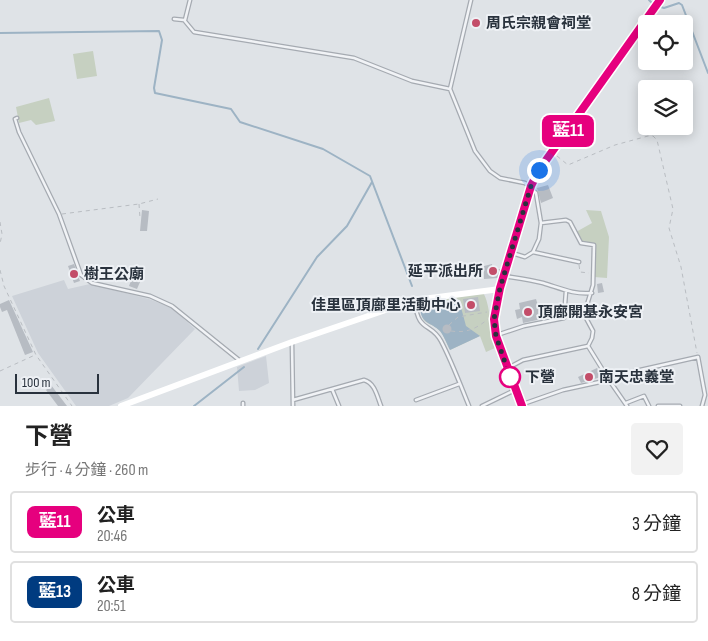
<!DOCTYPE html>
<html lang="zh-TW">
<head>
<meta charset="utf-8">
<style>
  :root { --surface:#fff; --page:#f2f2f2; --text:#222; --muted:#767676; --line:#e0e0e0 }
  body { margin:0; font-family:"Sofia Sans Condensed","Noto Sans TC",sans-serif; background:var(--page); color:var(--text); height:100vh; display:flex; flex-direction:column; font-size:19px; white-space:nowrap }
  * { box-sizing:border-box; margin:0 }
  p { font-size:16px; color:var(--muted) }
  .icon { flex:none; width:28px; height:28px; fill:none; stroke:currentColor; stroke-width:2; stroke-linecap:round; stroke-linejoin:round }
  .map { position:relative; height:406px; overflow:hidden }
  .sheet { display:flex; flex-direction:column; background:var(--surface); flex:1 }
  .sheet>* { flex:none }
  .badge { padding:0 10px; border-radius:8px; font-size:18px; line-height:32px }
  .controls { position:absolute; left:638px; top:15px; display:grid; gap:10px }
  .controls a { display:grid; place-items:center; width:55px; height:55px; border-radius:5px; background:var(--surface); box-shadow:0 2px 12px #0003; font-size:25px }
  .scale { position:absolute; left:15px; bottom:12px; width:84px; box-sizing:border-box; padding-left:5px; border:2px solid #29323d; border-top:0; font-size:14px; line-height:18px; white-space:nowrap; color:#29323d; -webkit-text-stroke:4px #eef1f5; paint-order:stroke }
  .you { position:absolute; width:25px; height:25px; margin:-12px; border:4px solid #fff; border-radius:50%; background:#1a73e8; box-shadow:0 0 0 8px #1a73e833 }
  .map>.badge { position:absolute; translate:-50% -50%; box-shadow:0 0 0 2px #fff }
  .round { display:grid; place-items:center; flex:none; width:52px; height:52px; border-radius:5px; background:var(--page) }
  .overview { display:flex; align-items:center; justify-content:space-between; height:85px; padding:0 25px }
  h1 { font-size:24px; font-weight:700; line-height:38px }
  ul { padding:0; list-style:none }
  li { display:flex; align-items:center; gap:15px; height:62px; margin:0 10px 8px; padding:0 15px; border:2px solid var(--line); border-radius:5px }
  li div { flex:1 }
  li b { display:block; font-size:19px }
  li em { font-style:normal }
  li .badge { min-width:55px; font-weight:700; text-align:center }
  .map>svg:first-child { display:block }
  .built { fill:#cdd2d9 }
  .green { fill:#c6d0c1 }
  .water { fill:#9db3c4 }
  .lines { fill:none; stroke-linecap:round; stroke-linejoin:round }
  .stream { stroke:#9db3c4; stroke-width:2 }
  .building { fill:#b7bcc3 }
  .lane-casing { stroke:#a5aab1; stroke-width:5 }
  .path { stroke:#b9bdc2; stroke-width:1; stroke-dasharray:4 4; stroke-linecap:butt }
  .lane { stroke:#f1f3f6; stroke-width:2.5 }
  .secondary { stroke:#fff; stroke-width:6 }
  .line-casing { stroke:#fff; stroke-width:11 }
  .line { stroke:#e6007e; stroke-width:8 }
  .walk { stroke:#29323d; stroke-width:5; stroke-dasharray:0 9 }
  .poi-dot { fill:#c34d69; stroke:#eef1f5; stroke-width:2 }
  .stop-dot { fill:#fff; stroke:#e6007e; stroke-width:2.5 }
  .labels { text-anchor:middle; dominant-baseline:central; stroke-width:4; stroke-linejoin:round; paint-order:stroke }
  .poi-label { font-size:15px; font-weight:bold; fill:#29323d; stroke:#eef1f5; text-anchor:start }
  .stop-label { font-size:15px; font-weight:bold; fill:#29323d; stroke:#eef1f5; text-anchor:start }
</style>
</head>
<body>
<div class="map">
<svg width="708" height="406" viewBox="0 0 708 406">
  <rect width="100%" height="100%" fill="#dfe3e7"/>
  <!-- built -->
  <path class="built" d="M64,280L68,289L90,284L149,299L172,308L195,329L128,398L109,406H76L38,353L12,296Z
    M266,356L269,383L255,390L239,391L237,367Z"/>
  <!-- green -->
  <path class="green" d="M93,51L97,76L77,79L73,54Z
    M49,98L55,121L36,125L31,120L19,123L16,107Z
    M586,210L601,211L609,237L607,278L594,277V244L581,241L576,232L592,223Z
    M483,293C490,301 491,335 495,348L486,352L480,336L450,350C447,344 444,336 440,331C429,320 420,327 421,303Z"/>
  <!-- water -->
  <path class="water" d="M459,300L466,326L480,336L450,350C447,344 444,336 440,331C431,322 420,324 420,306Z"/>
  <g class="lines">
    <!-- stream -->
    <path class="stream" d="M649,0L652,3
      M661,7L664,8L679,3L682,5L708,73
      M0,33L159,31L162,40L154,88L155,93L231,109L240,122L323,149L370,176L412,286
      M258,349L317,257L347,226L372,182
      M194,406L244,367"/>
  </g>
  <!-- building -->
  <path class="building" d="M548,185L553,198L541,203L537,188Z
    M142,210L149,211L147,231H140Z
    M74,264L80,281L74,283L68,266Z
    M492,264L493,269H501L498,278L484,279V266Z
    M132,278L140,282L137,289L129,286Z
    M602,283L604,292L598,293L597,284Z
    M478,297L480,311L465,313L463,299Z
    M536,299L542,319L523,323L522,317L517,319L515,310L520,309L519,303Z
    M9,300L33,352L25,355L7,310L2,312L0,307V304Z
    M442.5 329a4.5 4.5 0 1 1 9 0a4.5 4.5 0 1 1-9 0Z
    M597,368L601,377L581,383L578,377Z
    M51,385L67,406H58L46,390Z"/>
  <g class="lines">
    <!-- lane casing -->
    <g class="lane-casing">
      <path id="lane" d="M471,0L450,89L475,151L490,171L500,178L525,183L536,193L541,223L539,239L533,252L525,257L512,253
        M174,19L184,20L194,32L354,58L412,81L450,89
        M185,20L190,0
        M17,118L15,119L19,132L59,214L81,275L92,283L150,296L172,306L239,360
        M541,223L566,220L570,222L581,243L594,245L593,285L586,308V318L593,331L592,338L588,346
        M533,252L579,262
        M504,276C516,278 530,280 543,283C560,288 574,295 592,293
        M415,302C418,333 431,322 441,341C452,362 460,384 469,406
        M497,335L524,326L564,318L566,291
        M292,343L293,406
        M508,368L523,360L588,346L609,380L627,373L698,357L705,395L702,406
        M332,389L339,406
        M293,400L364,380C375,383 377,396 381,406
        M416,400L459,384
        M243,403V406
        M626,403L644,396L649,406
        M523,404L563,390L609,380L627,406
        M482,406L515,390
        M658,406H680"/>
    </g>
    <!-- path -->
    <path class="path" d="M557,156L568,165L615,145L648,136H653L657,140L673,209L669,228L681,267L697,353
      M139,204L140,218
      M62,214L139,204L158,199
      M0,222L2,234L0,244
      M579,265L580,272L589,273
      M0,270L4,286L36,355L72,406
      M449,325L458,317L487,312
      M451,331C465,333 475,330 488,319
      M0,371L35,355"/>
    <!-- lane -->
    <use href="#lane" class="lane"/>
    <!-- secondary -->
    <path class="secondary" d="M121,406L292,342L415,300L500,289
      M522,406L496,336L494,319L504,276L531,186L539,170L660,0"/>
  </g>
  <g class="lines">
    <!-- line casing -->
    <g class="line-casing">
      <path id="line" d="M522,406L496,336L494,319L500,288L531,186L539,170L660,0"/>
    </g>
    <!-- line -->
    <use href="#line" class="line"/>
    <!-- walk -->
    <path class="walk" d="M510,377L496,336L494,319L500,288L531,186L539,170"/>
  </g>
  <!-- markers -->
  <g class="poi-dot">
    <circle cx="476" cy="23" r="5"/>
    <circle cx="493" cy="271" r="5"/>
    <circle cx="74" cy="274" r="5"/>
    <circle cx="471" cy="305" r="5"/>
    <circle cx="528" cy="312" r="5"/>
    <circle cx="589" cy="377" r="5"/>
  </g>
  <circle class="stop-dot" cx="510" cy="377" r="10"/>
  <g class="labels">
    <!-- poi labels -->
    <g class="poi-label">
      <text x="486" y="23">周氏宗親會祠堂</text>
      <text x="483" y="271" text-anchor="end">延平派出所</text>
      <text x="84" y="274">樹王公廟</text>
      <text x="461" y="305" text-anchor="end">佳里區頂廍里活動中心</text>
      <text x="538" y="312">頂廍開基永安宮</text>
      <text x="599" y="377">南天忠義堂</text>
    </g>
    <!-- stop labels -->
    <g class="stop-label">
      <text x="525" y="377">下營</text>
    </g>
  </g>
</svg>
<div class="controls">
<a><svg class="icon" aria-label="locate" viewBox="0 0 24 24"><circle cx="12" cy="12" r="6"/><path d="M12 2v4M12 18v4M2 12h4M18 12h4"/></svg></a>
<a><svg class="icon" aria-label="layers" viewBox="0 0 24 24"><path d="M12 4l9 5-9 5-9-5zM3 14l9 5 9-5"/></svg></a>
</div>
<div class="scale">100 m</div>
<div class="you" style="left:539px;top:170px"></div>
<b class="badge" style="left:568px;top:131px;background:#e6007e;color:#fff">藍11</b>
</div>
<section class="sheet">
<div class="overview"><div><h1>下營</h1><p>步行 · 4 分鐘 · 260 m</p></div><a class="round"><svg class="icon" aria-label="heart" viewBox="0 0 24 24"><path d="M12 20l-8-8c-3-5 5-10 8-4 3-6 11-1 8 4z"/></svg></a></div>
<ul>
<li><span class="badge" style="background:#e6007e;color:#fff">藍11</span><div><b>公車</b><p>20:46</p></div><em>3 分鐘</em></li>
<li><span class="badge" style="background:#003b80;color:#fff">藍13</span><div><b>公車</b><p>20:51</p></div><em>8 分鐘</em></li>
</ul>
</section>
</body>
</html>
